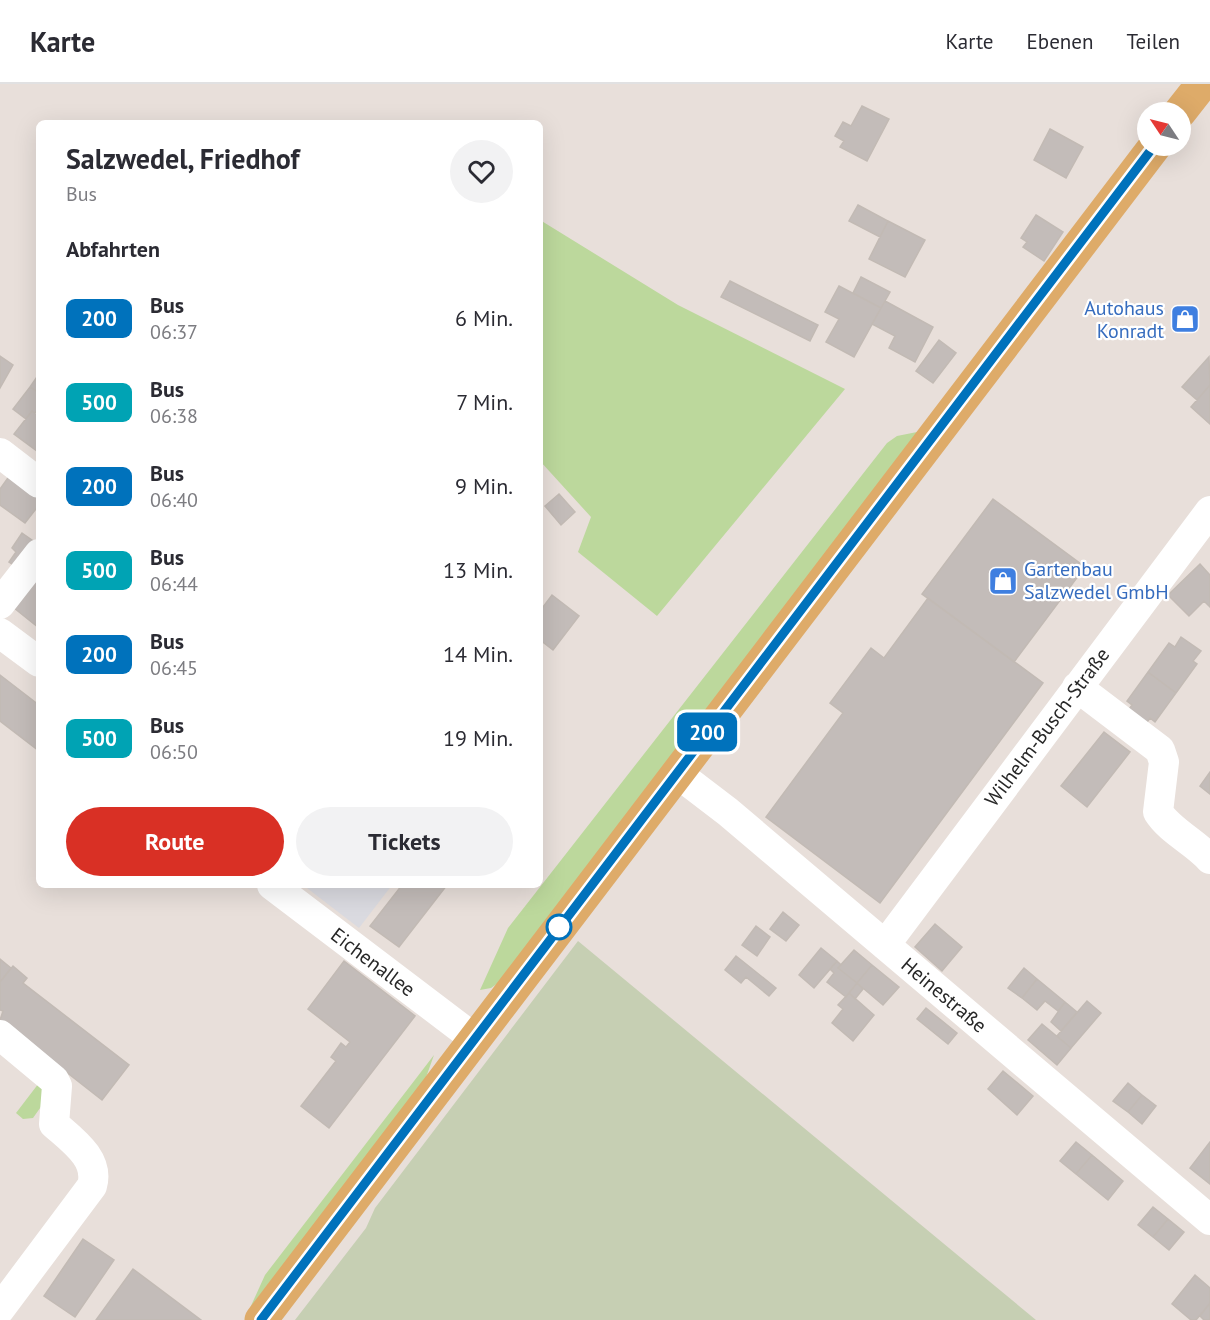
<!DOCTYPE html>
<html lang="de">
<head>
<meta charset="utf-8">
<style>
  :root { --surface:#fff; --page:#f2f2f3; --text:#2b2b33; --muted:#7c7c81; --line:#e1e1e2; --accent:#d93025 }
  body { margin:0; font-family:"PT Sans",sans-serif; background:var(--page); color:var(--text); height:100vh; display:flex; flex-direction:column; font-size:22px; white-space:nowrap }
  * { box-sizing:border-box; margin:0 }
  p { font-size:20px; color:var(--muted) }
  .icon { flex:none; width:33px; height:33px; fill:none; stroke:currentColor; stroke-width:2; stroke-linecap:round; stroke-linejoin:round }
  .map { position:relative; flex:1; overflow:hidden }
  .panel { position:absolute; left:36px; top:36px; width:507px; height:768px; display:flex; flex-direction:column; background:var(--surface); border-radius:9px; box-shadow:0 6px 24px #0002 }
  .panel>* { flex:none }
  .badge { padding:0 12px; border-radius:9px; font-size:21px; line-height:39px }
  .needle { width:39px; rotate:305deg }
  .tools { position:absolute; left:1137px; top:18px; display:grid; gap:12px }
  .tools a { display:grid; place-items:center; width:54px; height:54px; border-radius:50%; background:var(--surface); box-shadow:0 6px 24px #0002; font-size:30px }
  .map>.badge { position:absolute; translate:-50% -50%; box-shadow:0 0 0 3px #fff }
  h2 { padding:0 30px; font-size:22px; line-height:54px }
  .round { display:grid; place-items:center; flex:none; width:63px; height:63px; border-radius:32px; background:var(--page) }
  .summary { display:flex; align-items:center; justify-content:space-between; height:102px; padding:0 30px }
  h1 { font-size:28px; font-weight:600; line-height:45px }
  .button { display:flex; gap:12px; margin-top:auto; padding:12px 30px }
  .button a { flex:1; height:69px; border-radius:36px; background:var(--accent); color:#fff; font-size:24px; font-weight:600; line-height:69px; text-align:center }
  .button a+a { background:var(--page); color:var(--text) }
  ul { padding:0; list-style:none }
  li { display:flex; align-items:center; gap:18px; height:84px; padding:0 30px }
  li div { flex:1 }
  li b { display:block; font-size:22px }
  li em { font-style:normal }
  li .badge { min-width:66px; font-weight:700; text-align:center }
  header { display:flex; align-items:center; gap:36px; box-sizing:border-box; height:84px; padding:0 30px; background:var(--surface); border-bottom:2px solid var(--line) }
  header strong { font-size:28px }
  nav { display:flex; gap:33px; margin-inline-start:auto; font-size:21px }
  .map>svg:first-child { display:block }
  .industrial { fill:#dadae0 }
  .green { fill:#bcd89c }
  .cemetery { fill:#c6cfb3 }
  .building { fill:#c3bcb9; stroke:#c2bab4; stroke-width:1.5 }
  .lines { fill:none; stroke-linecap:round; stroke-linejoin:round }
  .minor { stroke:#fff; stroke-width:30 }
  .major { stroke:#deab69; stroke-width:33 }
  .line-casing { stroke:#fff; stroke-width:14 }
  .line { stroke:#0072bc; stroke-width:9 }
  .stop-dot { fill:#fff; stroke:#0072bc; stroke-width:3 }
  .labels { text-anchor:middle; dominant-baseline:central; stroke-width:4.5; stroke-linejoin:round; paint-order:stroke }
  .shop-label { font-size:20px; fill:#366cbe; stroke:#fff; text-anchor:end }
  .street-label { font-size:20px; fill:#272727; stroke:#fff }
</style>
</head>
<body>
<header>
<strong>Karte</strong>
<nav><a>Karte</a><a>Ebenen</a><a>Teilen</a></nav>
</header>
<div class="map">
<svg width="1210" height="1236" viewBox="0 0 1210 1236">
  <rect width="100%" height="100%" fill="#e8dfda"/>
  <!-- industrial -->
  <path class="industrial" d="M303,801H392L359,844Z"/>
  <!-- green -->
  <path class="green" d="M540,136L678,221L845,305L657,532L578,468L591,433L540,377Z
    M922,347L511,890L491,904L480,906L508,844L887,359L897,352Z
    M434,971L424,999L250,1224L265,1191Z
    M42,995L50,1010L33,1034L23,1035L16,1029Z"/>
  <!-- cemetery -->
  <path class="cemetery" d="M578,857L1036,1236H295L366,1144L375,1124Z"/>
  <!-- building -->
  <path class="building" d="M862,22L889,35L867,77L840,63L844,57L835,52L843,38L851,42Z
    M1050,45L1083,63L1066,94L1034,76Z
    M858,121L888,137L880,153L849,137Z
    M1036,131L1063,148L1044,177L1023,163L1027,158L1021,154Z
    M888,137L925,156L905,193L869,175Z
    M861,193L890,208L881,224L853,209Z
    M730,197L818,241L810,257L721,213Z
    M839,202L881,224L854,273L826,258L839,235L825,228Z
    M885,217L933,243L915,278L889,264L895,252L872,240Z
    M939,256L956,269L933,299L916,287Z
    M0,272L13,281L0,304Z
    M1209,273L1210,301L1197,316L1182,303Z
    M39,290V307L38,308L30,303Z
    M1210,301V340L1191,323Z
    M30,303L39,309V324L35,329L32,327L26,335L13,325Z
    M32,327L39,332L37,367L14,350Z
    M10,391L39,413V421L25,439L0,421V405Z
    M559,410L575,428L561,441L545,422Z
    M993,415L1085,483L1014,578L922,510Z
    M22,449L36,459L18,484L9,478L16,468L12,464Z
    M1200,480L1210,491V523L1204,517L1189,532L1168,511Z
    M39,492V544L14,524Z
    M552,511L579,532L553,566L540,556V527Z
    M928,514L1043,599L880,819L766,733L843,629L830,619L871,564L884,574Z
    M1181,553L1201,567L1193,577L1197,580L1176,609L1148,588L1169,559L1175,563Z
    M1148,588L1176,609L1155,638L1150,634L1145,641L1127,628L1132,621L1127,617Z
    M0,591L39,621V667L0,637Z
    M1104,648L1130,668L1087,723L1061,702Z
    M1210,688V710L1200,702Z
    M402,801H447L399,863L370,842Z
    M783,828L799,841L786,857L770,845Z
    M935,840L962,863L942,887L915,863Z
    M756,842L770,853L757,872L742,861Z
    M821,864L837,877L814,904L799,891Z
    M854,866L872,881L857,899L838,884Z
    M736,872L776,904L769,912L746,893L741,899L725,886Z
    M0,875L11,884L0,898Z
    M344,877L415,932L329,1044L301,1022L336,977L331,973L341,959L346,963L350,958L308,925Z
    M837,877L841,881L838,884L857,899L846,913L827,898L834,889L830,885Z
    M872,881L899,903L883,921L857,899Z
    M13,882L27,894L23,899L129,981L102,1016L0,936L3,927L0,926V898Z
    M1024,884L1037,895L1022,914L1008,904Z
    M1037,895L1065,918L1058,927L1045,917L1037,926L1022,914Z
    M857,899L863,905L855,915L849,909Z
    M849,909L874,931L853,957L832,939L843,925L838,921Z
    M1087,917L1101,929L1071,964L1057,952Z
    M1065,918L1077,928L1061,947L1051,938Z
    M926,924L957,949L948,960L917,935Z
    M1042,940L1071,964L1057,981L1028,956Z
    M1003,987L1033,1012L1017,1031L988,1005Z
    M1128,999L1142,1011L1128,1028L1113,1017Z
    M1142,1011L1156,1022L1142,1040L1128,1028Z
    M1076,1058L1092,1071L1076,1090L1060,1077Z
    M1210,1058V1100L1190,1084Z
    M1092,1071L1123,1097L1108,1116L1076,1090Z
    M1153,1123L1168,1135L1153,1153L1138,1141Z
    M1168,1135L1184,1148L1169,1166L1153,1153Z
    M83,1155L114,1176L75,1233L44,1212Z
    M133,1185L201,1236H96Z
    M1195,1191L1210,1204V1219L1196,1236H1191L1172,1220Z
    M1210,1219V1236H1204L1200,1232Z"/>
  <g class="lines">
    <!-- minor -->
    <path class="minor" d="M0,369L39,399
      M0,520L39,470
      M0,549L39,578
      M1077,603L1160,666L1164,678L1158,728C1170,747 1195,758 1210,775
      M677,689L728,728L1210,1136
      M272,801L475,955
      M885,861L1210,427
      M0,951L54,996L57,1002L54,1040C72,1056 100,1075 92,1102L0,1225"/>
    <!-- major -->
    <path class="major" d="M1180,28L1202,0
      M261,1236L1155,62"/>
  </g>
  <g class="lines">
    <!-- line casing -->
    <g class="line-casing">
      <path id="line" d="M261,1236L1154,62"/>
    </g>
    <!-- line -->
    <use href="#line" class="line"/>
  </g>
  <!-- icons -->
  <defs>
    <g id="shop-square" transform="scale(1.5)"><rect x="-9" y="-9" width="18" height="18" rx="4" fill="#3f7fe0" stroke="#fff"/><path d="M-5-2.5h2.3a2.7 3.5 0 0 1 5.4 0H5L5.5 6h-11ZM-1.5-2.5h3a1.5 2.3 0 0 0-3 0Z" fill="#fff"/></g>
  </defs>
  <g fill-rule="evenodd">
    <use href="#shop-square" x="1185" y="235"/>
    <use href="#shop-square" x="1003" y="497"/>
  </g>
  <!-- markers -->
  <circle class="stop-dot" cx="559" cy="843" r="12"/>
  <g class="labels">
    <!-- shop labels -->
    <g class="shop-label">
      <text x="1164" y="224">Autohaus<tspan x="1164" dy="23">Konradt</tspan></text>
      <text x="1024" y="485" text-anchor="start">Gartenbau<tspan x="1024" dy="23">Salzwedel GmbH</tspan></text>
    </g>
    <!-- street labels -->
    <g class="street-label">
      <text transform="translate(1047 643) rotate(-53)">Wilhelm-Busch-Straße</text>
      <text transform="translate(373 878) rotate(37)">Eichenallee</text>
      <text transform="translate(944 911) rotate(40)">Heinestraße</text>
    </g>
  </g>
</svg>
<div class="tools">
<a><svg class="needle" viewBox="-14 -14 28 28"><path d="M0-13l5 13h-10z" fill="#e53935"/><path d="M0 13l5-13h-10z" fill="#7c7c81"/></svg></a>
</div>
<b class="badge" style="left:707px;top:648px;background:#0072bc;color:#fff">200</b>
<section class="panel">
<div class="summary"><div><h1>Salzwedel, Friedhof</h1><p>Bus</p></div><a class="round"><svg class="icon" aria-label="heart" viewBox="0 0 24 24"><path d="M12 20l-8-8c-3-5 5-10 8-4 3-6 11-1 8 4z"/></svg></a></div>
<h2>Abfahrten</h2>
<ul>
<li><span class="badge" style="background:#0072bc;color:#fff">200</span><div><b>Bus</b><p>06:37</p></div><em>6 Min.</em></li>
<li><span class="badge" style="background:#00a3b4;color:#fff">500</span><div><b>Bus</b><p>06:38</p></div><em>7 Min.</em></li>
<li><span class="badge" style="background:#0072bc;color:#fff">200</span><div><b>Bus</b><p>06:40</p></div><em>9 Min.</em></li>
<li><span class="badge" style="background:#00a3b4;color:#fff">500</span><div><b>Bus</b><p>06:44</p></div><em>13 Min.</em></li>
<li><span class="badge" style="background:#0072bc;color:#fff">200</span><div><b>Bus</b><p>06:45</p></div><em>14 Min.</em></li>
<li><span class="badge" style="background:#00a3b4;color:#fff">500</span><div><b>Bus</b><p>06:50</p></div><em>19 Min.</em></li>
</ul>
<div class="button"><a>Route</a><a>Tickets</a></div>
</section>
</div>
</body>
</html>
